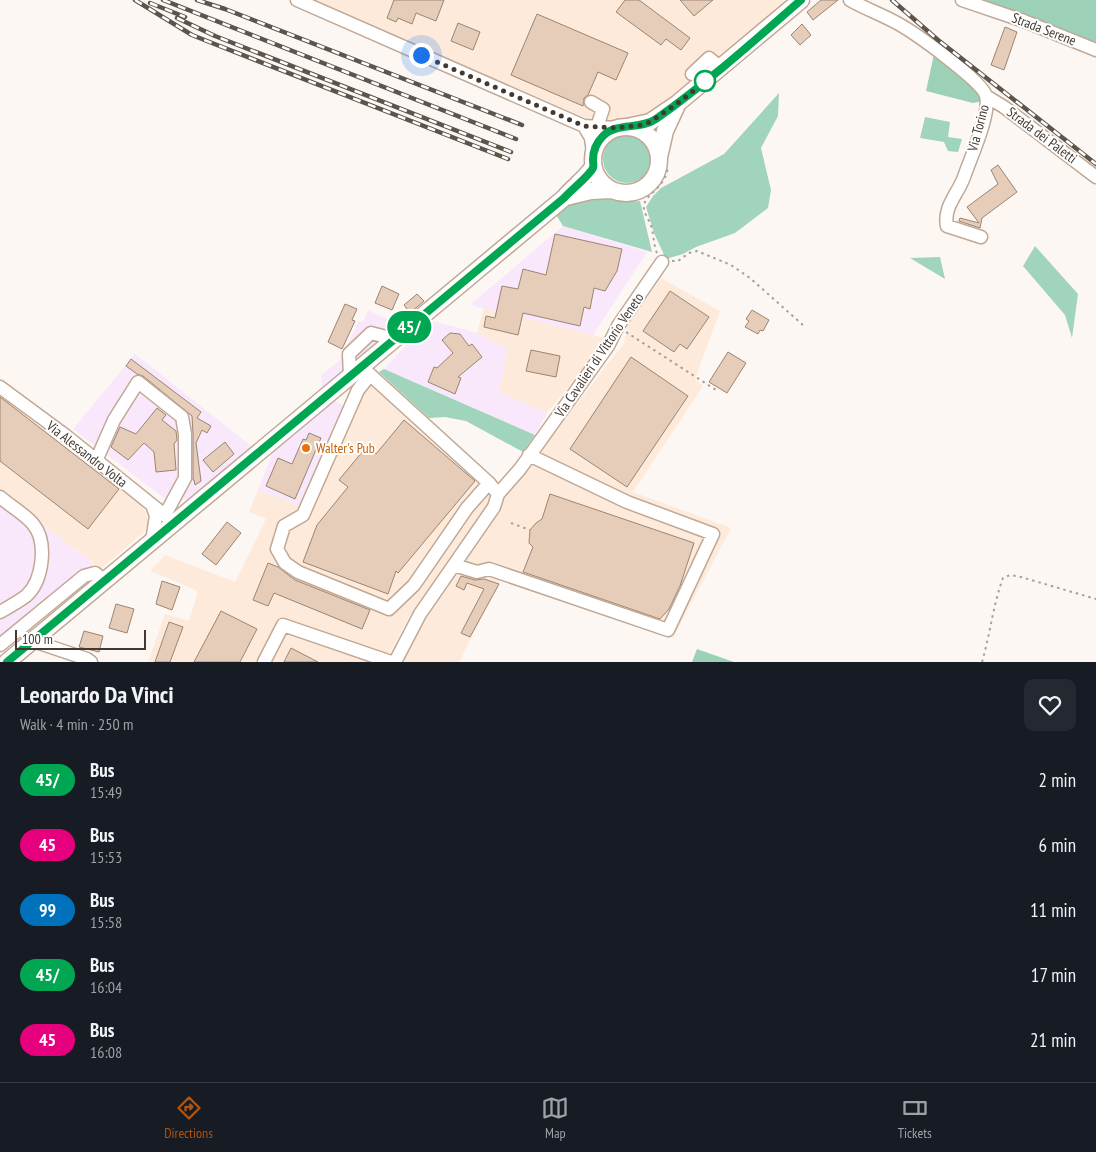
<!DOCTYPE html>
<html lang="en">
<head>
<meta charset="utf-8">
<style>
  :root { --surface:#171b24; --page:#242831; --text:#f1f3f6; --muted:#9ea1a6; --line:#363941; --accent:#b45309 }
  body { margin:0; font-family:"PT Sans Narrow",sans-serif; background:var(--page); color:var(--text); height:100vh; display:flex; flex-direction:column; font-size:19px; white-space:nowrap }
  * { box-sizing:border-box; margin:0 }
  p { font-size:16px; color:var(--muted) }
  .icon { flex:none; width:28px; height:28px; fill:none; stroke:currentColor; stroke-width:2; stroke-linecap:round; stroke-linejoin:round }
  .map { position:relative; height:662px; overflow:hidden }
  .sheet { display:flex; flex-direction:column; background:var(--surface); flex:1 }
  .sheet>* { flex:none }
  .badge { padding:0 10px; border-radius:16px; font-size:18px; line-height:32px }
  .scale { position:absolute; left:15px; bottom:12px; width:131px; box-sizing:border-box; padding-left:5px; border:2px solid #433931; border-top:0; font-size:14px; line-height:18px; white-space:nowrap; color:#433931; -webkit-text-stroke:4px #fff; paint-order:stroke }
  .you { position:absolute; width:25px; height:25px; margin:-12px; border:4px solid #fff; border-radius:50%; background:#1a73e8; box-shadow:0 0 0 8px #1a73e833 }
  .map>.badge { position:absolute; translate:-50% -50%; box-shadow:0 0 0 2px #fff }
  .round { display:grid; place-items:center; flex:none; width:52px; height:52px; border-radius:10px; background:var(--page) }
  .headline { display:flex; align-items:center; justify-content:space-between; height:85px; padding:0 20px }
  h1 { font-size:24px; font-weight:600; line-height:38px }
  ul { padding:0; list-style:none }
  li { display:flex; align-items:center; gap:15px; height:65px; padding:0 20px }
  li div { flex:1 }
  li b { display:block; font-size:19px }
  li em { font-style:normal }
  li .badge { min-width:55px; font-weight:700; text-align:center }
  .tabs { display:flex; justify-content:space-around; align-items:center; height:70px; border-top:1px solid var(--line); background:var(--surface); font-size:14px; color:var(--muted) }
  .tabs a { display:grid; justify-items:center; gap:2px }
  .tabs .selected { color:var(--accent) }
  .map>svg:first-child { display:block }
  .commercial { fill:#f9e8fb }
  .built { fill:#fdeada }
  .green { fill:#a1d4bc }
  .forest { fill:#9cd1b8 }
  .building { fill:#e6cdb9; stroke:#9b8472 }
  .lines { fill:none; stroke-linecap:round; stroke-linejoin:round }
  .minor-casing { stroke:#c0a895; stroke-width:15 }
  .major-casing { stroke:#c0a895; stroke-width:19 }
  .path { stroke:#a7a09a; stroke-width:2; stroke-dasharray:2.5 4; stroke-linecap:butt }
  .minor { stroke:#fff; stroke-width:12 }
  .major { stroke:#fff; stroke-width:16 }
  .rail-casing { stroke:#5d544c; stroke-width:4.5 }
  .rail { stroke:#fff; stroke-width:2.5; stroke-dasharray:8; stroke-linecap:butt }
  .line-casing { stroke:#fff; stroke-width:11 }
  .line { stroke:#00a651; stroke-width:8 }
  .walk { stroke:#433931; stroke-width:5; stroke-dasharray:0 9 }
  .stop-dot { fill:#fff; stroke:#00a651; stroke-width:2.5 }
  .food-dot { fill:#e8710a; stroke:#fff; stroke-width:2 }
  .labels { text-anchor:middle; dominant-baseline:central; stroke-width:4; stroke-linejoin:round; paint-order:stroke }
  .street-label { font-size:14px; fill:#433931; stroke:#fff }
  .food-label { font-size:14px; fill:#c56008; stroke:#fff; text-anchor:start }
</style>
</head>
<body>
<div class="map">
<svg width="1096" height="662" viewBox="0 0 1096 662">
  <rect width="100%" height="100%" fill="#fcf7f3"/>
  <!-- commercial -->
  <path class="commercial" d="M563,226L647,252L593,335L470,305Z
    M368,310L402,326L322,388L321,375L339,361L359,321L363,322Z
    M429,320L477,333L508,349L499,392L547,413L535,435L384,369Z
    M135,354L251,446L193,499L168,501L73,429Z
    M332,400L345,406L300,506L258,490L273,452Z
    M0,491L94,564L0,640Z"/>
  <!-- built -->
  <path class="built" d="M302,0H783L784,6L670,101L644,119L606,124L593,121Z
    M661,278L720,311L695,379L703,386L633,492L731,528L673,638L502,577L459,662H402L433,604L513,486L624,343L628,325Z
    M484,308L593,335L607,339L547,413L499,392L508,349L477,333Z
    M373,366L501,485L407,620L385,662H148L165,614L189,621L198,591L150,571L165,555L235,582L266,519L249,512L258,490L300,506L356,381Z
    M0,395L119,488L140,504L146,512L148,522L145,531L101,569L0,491Z"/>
  <!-- green -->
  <path class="green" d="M779,93L778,116L761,148L771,190L768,208L735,233L696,247L683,254L666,259L654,233L646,207L653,196L661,188L724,154Z
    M925,117L950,122L948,137L962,139L958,152L948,151L944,142L920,138Z
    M603 159a24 24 0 1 1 48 0a24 24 0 1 1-48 0Z
    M593,196L625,202L640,201L652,252L563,226L555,213L566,205Z
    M1035,246L1078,294L1072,338L1065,315L1023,266Z
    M940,257L945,279L910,258Z
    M384,369L535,435L523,452L466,421L445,417L429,418L379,372Z"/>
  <!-- forest -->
  <path class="forest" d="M970,0H1096V46Z
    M934,54C952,68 972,82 983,101L973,103L926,91Z
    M697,649L734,662H692Z"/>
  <!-- building -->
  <path class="building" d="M394,0H444L436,21L416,13L412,24L398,18L396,22L387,18Z
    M625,0H639L690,38L681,50L666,39L661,45L616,12Z
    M680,0H713L694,16Z
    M821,0H838L813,20L807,12Z
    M537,14L628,53L616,80L598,72L588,95L584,98L583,106L511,75Z
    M458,23L480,32L473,50L451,41Z
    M802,24L811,35L800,45L791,35Z
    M1005,27L1017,32L1004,70L991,65Z
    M998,165L1017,192L982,218L980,228L959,221L960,218L979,223L967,207L998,184L991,170Z
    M555,234L622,249L617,271L605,291L594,288L590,309L584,307L580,326L523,313L518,335L484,327L486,316L495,318L502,286L518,289L523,269L546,275Z
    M382,286L399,294L392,310L375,303Z
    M670,291L709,317L687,349L680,344L674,352L643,331Z
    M417,294L424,301L410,313L404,305Z
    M345,304L357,309L352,320L355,321L342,349L328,342Z
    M752,310L769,320L763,331L760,330L758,334L745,327L749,321L746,319Z
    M450,333L460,334L469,346L472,344L482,357L458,377L461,378L455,394L428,382L434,367L437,368L453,353L442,340Z
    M531,350L560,356L556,377L526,371Z
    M728,352L746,363L727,393L709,382Z
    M631,357L688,396L627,487L570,449Z
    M131,359L201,412L197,418L211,426L207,433L202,430L196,443L201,481L195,485L194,480H193V434L192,416L143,376L137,374L126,366Z
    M0,397L119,489L88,529L0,461Z
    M157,408L166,415L162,420L176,431L177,440L174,444L176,470L156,472L154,452L144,443L128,460L111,447L120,427L136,434Z
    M404,420L475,481L398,573L396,571L388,594L303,562L317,525L348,487L339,480L367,446L376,454Z
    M309,433L321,438L295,499L266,486L278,458L292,464L303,439L306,440Z
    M225,442L234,454L213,472L203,460Z
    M550,494L694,543L680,586L669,609L660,619L523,572L533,547L529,543L530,530L536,523L542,519Z
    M227,522L241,533L216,565L202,554Z
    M268,563L278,567L295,580L370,610L362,629L274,593L268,606L253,600Z
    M461,576L475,580L484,579L499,584L470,637L461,633L484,589L467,583L464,590L456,586Z
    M162,581L180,587L172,610L156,604Z
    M116,604L134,609L127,633L109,628Z
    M221,611L257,629L240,662H194Z
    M169,622L183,627L170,662H155Z
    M84,631L103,636L99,652L79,647Z
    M291,648L318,662H284Z"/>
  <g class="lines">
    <!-- minor casing -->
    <g class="minor-casing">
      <path id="minor" d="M297,0L584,126L617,128
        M850,0C864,8 880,14 895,22C911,30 983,81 986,96C991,114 970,159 964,177C958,194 943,207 947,226L981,237
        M962,0L1024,21L1096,50
        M692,74L709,58L721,68
        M986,96L1004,107L1096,177
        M591,102L603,109L597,127
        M584,126L591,138L593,153
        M365,370L489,483L498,494L494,507L420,614L395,662
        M370,375L358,390L303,515L284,526L277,549L285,563L298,572L389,609L414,585L467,508L489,483
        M350,376L349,354L371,333L394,339
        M0,387L65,435L172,521
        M96,461L114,420L138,382L182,417L185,434V478L165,515
        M498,494L520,469L608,346L618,326L662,262
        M0,497C10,506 25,514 33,524C48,542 43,581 26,596C18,602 9,607 0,612
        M152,505L156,516L152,541
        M454,565L477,572L489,569L668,630L713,534L627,502L529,455
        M33,641L87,659L91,662
        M0,645L84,576L95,573L104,580
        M264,662L283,625L391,662"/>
    </g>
    <!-- major casing -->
    <g class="major-casing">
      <path id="major" d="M593 160a33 33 0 1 1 66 0a33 33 0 1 1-66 0Z
        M627,127L650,122L678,103L801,0
        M659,157L665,131L677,105
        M566,197L591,191L611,190
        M7,662L564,198C573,187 585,179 593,167"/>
    </g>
    <!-- path -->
    <path class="path" d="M657,253C653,244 654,232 650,223C647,217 643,211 644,205C646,193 666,188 668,166
      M672,261H678L689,253L697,251L731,265L750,278L804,326
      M626,332L716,390
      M511,523L530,530
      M982,662C990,635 993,605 1003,578L1010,575L1021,577L1096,599"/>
    <!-- minor -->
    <use href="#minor" class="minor"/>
    <!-- major -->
    <use href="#major" class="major"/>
    <!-- rail casing -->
    <g class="rail-casing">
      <path id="rail" d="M135,0L192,35L212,43L508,159
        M163,0L516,139
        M197,0L225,9L522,125
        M892,0L938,40L1096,164
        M150,3L185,17
        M177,18L215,36L511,152"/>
    </g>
    <!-- rail -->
    <use href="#rail" class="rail"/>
  </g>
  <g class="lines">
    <!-- line casing -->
    <g class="line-casing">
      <path id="line" d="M7,662L564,198C571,190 589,176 593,168C594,165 593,163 593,160C593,152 596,143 603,136C617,122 640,130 656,119C707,83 754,41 801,0"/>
    </g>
    <!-- line -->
    <use href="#line" class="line"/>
    <!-- walk -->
    <path class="walk" d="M421,55L584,126L597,127L617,128L641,125L650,122L678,103L710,78L705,81"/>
  </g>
  <!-- markers -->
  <circle class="stop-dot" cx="705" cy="81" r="10"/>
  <circle class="food-dot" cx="306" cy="448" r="5"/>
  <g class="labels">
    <!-- street labels -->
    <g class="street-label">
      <text transform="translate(1044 29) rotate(21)">Strada Serene</text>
      <text transform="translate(978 128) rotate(-75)">Via Torino</text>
      <text transform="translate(1042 135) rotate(37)">Strada dei Paletti</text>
      <text transform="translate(599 355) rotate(-56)">Via Cavalieri di Vittorio Veneto</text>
      <text transform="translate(87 454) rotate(38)">Via Alessandro Volta</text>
    </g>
    <!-- food labels -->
    <g class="food-label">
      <text x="316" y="448">Walter's Pub</text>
    </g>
  </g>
</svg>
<div class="scale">100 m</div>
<div class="you" style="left:421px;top:55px"></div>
<b class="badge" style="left:409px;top:327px;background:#00a651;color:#fff">45/</b>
</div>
<section class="sheet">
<div class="headline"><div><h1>Leonardo Da Vinci</h1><p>Walk · 4 min · 250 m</p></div><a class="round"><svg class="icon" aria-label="heart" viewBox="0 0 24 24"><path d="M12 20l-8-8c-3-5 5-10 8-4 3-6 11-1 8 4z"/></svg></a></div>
<ul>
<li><span class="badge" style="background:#00a651;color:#fff">45/</span><div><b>Bus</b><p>15:49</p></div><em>2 min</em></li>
<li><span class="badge" style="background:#e6007e;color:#fff">45</span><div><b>Bus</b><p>15:53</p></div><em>6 min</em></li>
<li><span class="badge" style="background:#0072bc;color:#fff">99</span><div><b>Bus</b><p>15:58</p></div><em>11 min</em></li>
<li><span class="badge" style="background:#00a651;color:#fff">45/</span><div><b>Bus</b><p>16:04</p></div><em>17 min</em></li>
<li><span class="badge" style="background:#e6007e;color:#fff">45</span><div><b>Bus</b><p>16:08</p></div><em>21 min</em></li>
</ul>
</section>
<nav class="tabs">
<a class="selected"><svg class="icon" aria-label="directions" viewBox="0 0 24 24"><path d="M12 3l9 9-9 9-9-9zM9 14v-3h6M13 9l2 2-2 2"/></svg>Directions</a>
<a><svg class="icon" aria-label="map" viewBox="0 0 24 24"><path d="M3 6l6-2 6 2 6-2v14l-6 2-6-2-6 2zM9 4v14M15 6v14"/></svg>Map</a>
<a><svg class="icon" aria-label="tickets" viewBox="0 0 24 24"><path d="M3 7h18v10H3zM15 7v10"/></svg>Tickets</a>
</nav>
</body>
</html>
